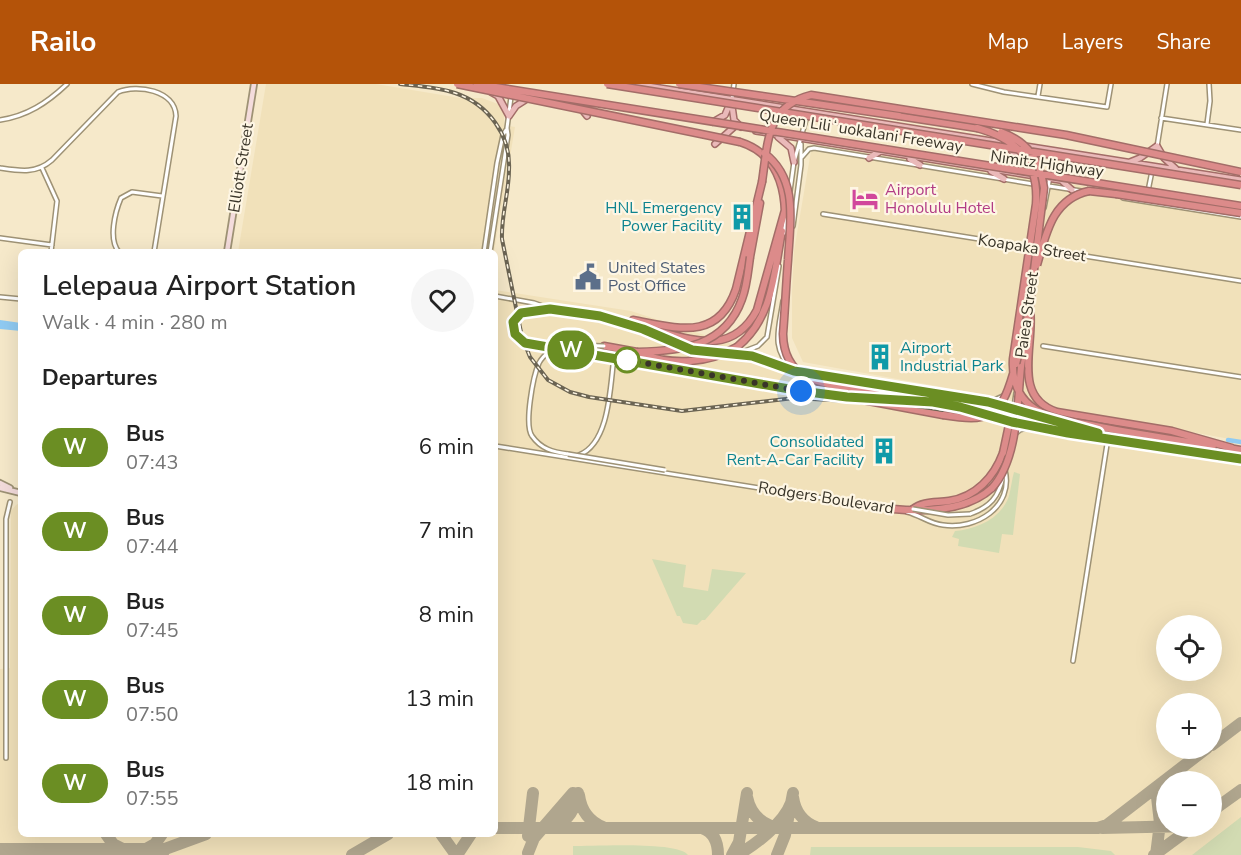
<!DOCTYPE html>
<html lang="en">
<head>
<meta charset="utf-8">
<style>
  :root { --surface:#fff; --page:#f6f6f6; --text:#222; --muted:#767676; --accent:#b45309 }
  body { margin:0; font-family:"Nunito Sans",sans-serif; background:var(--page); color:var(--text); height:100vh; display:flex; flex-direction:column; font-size:22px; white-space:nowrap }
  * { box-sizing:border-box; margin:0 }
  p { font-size:20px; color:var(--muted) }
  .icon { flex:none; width:33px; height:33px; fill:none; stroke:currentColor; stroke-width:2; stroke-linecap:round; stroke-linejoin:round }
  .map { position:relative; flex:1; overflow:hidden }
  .sheet { position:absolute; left:18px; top:165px; width:480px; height:588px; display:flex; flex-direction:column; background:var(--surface); border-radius:9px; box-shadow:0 6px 24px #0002 }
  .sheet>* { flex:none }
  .badge { padding:0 12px; border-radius:20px; font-size:21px; line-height:39px }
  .controls { position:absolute; left:1156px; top:531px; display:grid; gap:12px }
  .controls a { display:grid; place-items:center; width:66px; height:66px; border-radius:50%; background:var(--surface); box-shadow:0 6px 24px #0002; font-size:30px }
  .you { position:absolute; width:30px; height:30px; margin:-15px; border:4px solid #fff; border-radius:50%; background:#1a73e8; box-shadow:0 0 0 9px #1a73e833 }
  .map>.badge { position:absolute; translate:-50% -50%; box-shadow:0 0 0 3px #fff }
  h2 { padding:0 24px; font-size:22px; line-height:54px }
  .round { display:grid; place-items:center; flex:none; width:63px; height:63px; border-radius:32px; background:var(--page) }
  .head { display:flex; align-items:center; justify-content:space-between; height:102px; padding:0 24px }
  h1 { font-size:28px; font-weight:600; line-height:45px }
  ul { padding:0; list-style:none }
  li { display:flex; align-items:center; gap:18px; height:84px; padding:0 24px }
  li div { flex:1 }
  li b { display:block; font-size:22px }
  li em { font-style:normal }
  li .badge { min-width:66px; font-weight:700; text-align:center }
  header { display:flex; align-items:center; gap:36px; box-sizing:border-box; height:84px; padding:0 30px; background:var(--accent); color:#fff }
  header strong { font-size:28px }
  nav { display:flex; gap:33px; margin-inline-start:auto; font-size:21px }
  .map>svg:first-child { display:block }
  .built { fill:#f1e1ba; fill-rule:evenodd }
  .green { fill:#d2dbb2 }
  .water { fill:#90cbf3 }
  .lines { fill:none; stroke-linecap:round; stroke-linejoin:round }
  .canal { stroke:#90cbf3; stroke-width:4.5 }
  .taxiway { stroke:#b0a68e; stroke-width:12 }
  .street-casing { stroke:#9e9275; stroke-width:6 }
  .secondary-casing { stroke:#9e9275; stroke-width:8 }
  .primary-casing { stroke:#a36d68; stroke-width:8 }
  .highway-casing { stroke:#a36d68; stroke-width:9 }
  .street { stroke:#fff; stroke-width:3 }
  .secondary { stroke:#f4dcdc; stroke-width:4.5 }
  .primary { stroke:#eab9b9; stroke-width:5 }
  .highway { stroke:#dc8b8a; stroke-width:6 }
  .rail-casing { stroke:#6b6453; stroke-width:4 }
  .rail { stroke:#fef6e4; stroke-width:1.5; stroke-dasharray:4.5; stroke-linecap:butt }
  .street-bridge-casing { stroke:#9e9275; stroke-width:6; stroke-linecap:butt }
  .highway-bridge-casing { stroke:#a36d68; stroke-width:9; stroke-linecap:butt }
  .street-bridge { stroke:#fff; stroke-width:3 }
  .highway-bridge { stroke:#dc8b8a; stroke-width:6 }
  .line-casing { stroke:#fff; stroke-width:14 }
  .line { stroke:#6b8e23; stroke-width:9 }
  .walk { stroke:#393428; stroke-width:6; stroke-dasharray:0 10.8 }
  .stop-dot { fill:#fff; stroke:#6b8e23; stroke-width:3 }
  .labels { text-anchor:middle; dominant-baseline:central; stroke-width:4.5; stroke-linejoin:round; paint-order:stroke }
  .street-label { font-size:16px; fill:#393428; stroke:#fef6e4 }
  .hotel-label { font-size:16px; fill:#b23c85; stroke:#fef6e4; text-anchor:start }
  .culture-label { font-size:16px; fill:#0d838f; stroke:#fef6e4; text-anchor:end }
  .service-label { font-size:16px; fill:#4e5e75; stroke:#fef6e4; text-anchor:start }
</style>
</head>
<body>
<header>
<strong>Railo</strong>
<nav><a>Map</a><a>Layers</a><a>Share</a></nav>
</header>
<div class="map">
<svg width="1241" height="771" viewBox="0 0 1241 771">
  <rect width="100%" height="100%" fill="#f6e9ca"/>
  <!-- built -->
  <path class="built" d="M266,0H376L460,14H482L498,20L504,30V41L515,43L494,168H238Z
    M812,61L1096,104L1241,129V357L803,278L792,254V208L794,167Z
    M495,206L631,227L808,285L989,314L1034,346L1241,380V771H0V585L10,584L11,427L16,421L21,418V750H495ZM1167,542H1212V586H1167ZM1167,620H1212V664H1167ZM1167,698H1212V742H1167Z"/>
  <!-- green -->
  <path class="green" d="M1014,388L1020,390L1013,451L1002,450L999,469L958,462L959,455L952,453L955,447C977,445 1001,435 1009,412C1011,404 1012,395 1014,388Z
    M652,475L686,481L683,503L708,507L712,485L746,489L705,536H702L697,541L683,539L680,532H677Z
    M1241,733V771H1192Z
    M573,762C592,762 680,757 688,771H573Z
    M811,763H1078L1111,767L1115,771H810Z"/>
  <!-- water -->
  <path class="water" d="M0,236L21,239V247L0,245Z"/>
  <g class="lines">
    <!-- canal -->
    <path class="canal" d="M1228,356L1241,358"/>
    <!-- taxiway -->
    <path class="taxiway" d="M1212,661L1241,639
      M579,711C581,726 588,737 603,743
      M747,713C750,728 758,737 771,742
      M793,713C795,727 803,738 816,743
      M1212,727L1241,706
      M554,743C569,736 575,725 578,709
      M495,744H1098L1107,741L1207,664
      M702,744C714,748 718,759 718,771
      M1102,744L1190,742
      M106,750L113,760L123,765
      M441,750L456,771
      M528,752L533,709
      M0,765H148L163,771
      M146,765L155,760L162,750
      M153,765H165L206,750
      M528,769L534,754L573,709
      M352,771L388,750
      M457,771L471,750
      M732,771L739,758L747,709
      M737,771C755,761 784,739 791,719
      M777,771L785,751L793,709
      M1154,771L1192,743
      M1156,771L1160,739L1157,713L1162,699"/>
    <!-- street casing -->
    <g class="street-casing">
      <path id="street" d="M972,0L1004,8L1107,23L1111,0
        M1038,12L1040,0
        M732,15L734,0
        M1161,34L1241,46
        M0,36C27,32 47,19 67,0
        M1207,40L1210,17L1209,0
        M1157,63L1167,0
        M802,73L809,65L814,64L1033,100
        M0,84C20,87 36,90 52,76L118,8C137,0 175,6 176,32L154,168
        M42,84L57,117L51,168
        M1049,102L1081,107
        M790,107L794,78L807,32
        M1148,107L1152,87
        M1123,114L1241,133
        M1044,124L1054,72
        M823,130L1029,163
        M793,142L801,81V60
        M784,149L787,129
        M0,154L52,161
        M1041,165L1241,197
        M119,168C108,156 115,128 121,114L132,108L162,112
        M484,168L497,79L503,51L506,46
        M490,168L508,51L507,44L511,13
        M495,212L534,219L551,225L601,233
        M0,213L21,215
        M783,217C779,245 770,264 793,286
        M551,225L521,229L513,238C512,251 520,258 532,260C637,277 741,298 846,313
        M645,246L680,262
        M1043,262L1241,293
        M686,264L718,270
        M551,266C546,270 542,273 539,279C533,292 524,341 532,352C541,365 553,368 568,370
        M727,270L759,274L796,287
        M737,270L758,262L767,253L779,182
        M805,289L988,318L1012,324
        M803,306L814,302L820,291
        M868,314L912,317
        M934,318L961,323L1009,337
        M990,318L1003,312
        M966,323C982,323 997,332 1012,325
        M1014,323L1016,309
        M1018,326L1106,353
        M1015,339L1092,353L1108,354L1241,375
        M1015,350L1020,346L1030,343
        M495,362L892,425
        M1008,367L1011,344
        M579,371C610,359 610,302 614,273
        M907,428C920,431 930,440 943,441C976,446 1014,423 1005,386
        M970,430C990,423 999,413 1003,392
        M1073,577L1108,354
        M6,674V435L10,418"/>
    </g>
    <!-- secondary casing -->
    <g class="secondary-casing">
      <path id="secondary" d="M227,168L254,0
        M0,399L10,404
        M0,404L21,409"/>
    </g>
    <!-- primary casing -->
    <g class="primary-casing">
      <path id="primary" d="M635,0L1010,60
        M491,8L498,12L509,32
        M525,11L545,14
        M573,18L579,22L587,32
        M732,22L734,36L741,43
        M509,32L516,22L527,15
        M713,38L725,31L731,17
        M756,47L1066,97
        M778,53L791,64L794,78
        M715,60L734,43
        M1025,62L1241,96
        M1009,64L1016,71L1020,80L1014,87
        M869,74L879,68
        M910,75L920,81
        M1130,78L1140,74L1157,62L1164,74L1176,85
        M991,87L1004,95
        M1062,97L1072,106
        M1185,116L1235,125"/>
    </g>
    <!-- highway casing -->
    <g class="highway-casing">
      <path id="highway" d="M899,32L977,44
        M740,58C772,68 784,96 785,128
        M1089,107L1116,110
        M750,173L760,119
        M1030,225C1035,261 1011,313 1057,328L1172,347L1232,364
        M1029,229L1033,194
        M600,232C618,236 636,241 654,246C695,257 733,271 757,226L785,126
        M633,236C677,244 718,258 736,205L762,98
        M604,262L637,268
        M737,263C773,234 774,189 782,147
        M1021,283L1025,254
        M858,305L933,318
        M847,313L943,331
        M1146,351L1213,362
        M1229,364L1241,366
        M893,425C925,428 967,427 992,404
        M913,425C923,417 936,419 949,417C976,413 994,393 1003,369"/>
    </g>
    <!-- street -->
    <use href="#street" class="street"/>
    <!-- secondary -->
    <use href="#secondary" class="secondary"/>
    <!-- primary -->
    <use href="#primary" class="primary"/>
    <!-- highway -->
    <use href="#highway" class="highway"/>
    <!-- rail casing -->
    <g class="rail-casing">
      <path id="rail" d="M400,0C418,2 437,3 455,9C488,20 511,51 509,86C509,109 501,131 502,155L522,253L530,273L548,296L570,308L589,313L682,327L794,314L903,320L1241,371"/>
    </g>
    <!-- rail -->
    <use href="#rail" class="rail"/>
    <!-- street-bridge casing -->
    <g class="street-bridge-casing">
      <path id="street-bridge" d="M551,266L570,261L604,262
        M568,370L665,386
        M913,425L948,431L970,430"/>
    </g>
    <!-- highway-bridge casing -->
    <g class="highway-bridge-casing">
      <path id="highway-bridge" d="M457,0L740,58
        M477,0L1241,122
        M607,0L1241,101
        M679,0L899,32
        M977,44C1017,55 1039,77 1036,120L1013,275C1010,327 1050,335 1091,341C1109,345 1127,348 1146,351
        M1001,48C1028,58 1040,76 1044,104L1033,194
        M764,69C799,95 790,139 788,176C786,201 785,226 783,250C784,297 822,300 858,305
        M762,98C768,59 766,22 811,11L1066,51L1241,88
        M1116,110L1241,129
        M1037,181C1046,150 1052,115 1089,107
        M637,268C681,267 725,263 742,215C747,202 748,187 750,173
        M642,270C674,282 708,279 737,263
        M1016,280L1030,224
        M943,331C988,338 1000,335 1013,290
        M1003,369L1013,322
        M992,404C1018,375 1017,321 1021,283"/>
    </g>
    <!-- street-bridge -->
    <use href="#street-bridge" class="street-bridge"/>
    <!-- highway-bridge -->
    <use href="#highway-bridge" class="highway-bridge"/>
  </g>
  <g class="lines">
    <!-- line casing -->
    <g class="line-casing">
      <path id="line" d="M1098,349L988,318L794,287L752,272L692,266L643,245L600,232L550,225L521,229L513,238L515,250L525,259L801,307L847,313L933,318L960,323L1012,338L1068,349L1241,375"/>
    </g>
    <!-- line -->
    <use href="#line" class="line"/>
    <!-- walk -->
    <path class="walk" d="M627,276L801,307"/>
  </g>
  <!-- icons -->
  <defs>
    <g id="hotel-bare" transform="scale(2.07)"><path d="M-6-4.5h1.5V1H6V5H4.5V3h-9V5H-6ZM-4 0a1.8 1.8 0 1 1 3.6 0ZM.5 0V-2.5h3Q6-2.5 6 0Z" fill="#d1479c" stroke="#fef6e4" stroke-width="2.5" paint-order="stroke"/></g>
    <g id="building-bare" transform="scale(2.07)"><path d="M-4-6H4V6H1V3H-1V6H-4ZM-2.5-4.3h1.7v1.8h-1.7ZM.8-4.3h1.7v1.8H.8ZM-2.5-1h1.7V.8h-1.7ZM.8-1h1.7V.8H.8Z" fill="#0f9aa8" stroke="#fef6e4" stroke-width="2.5" paint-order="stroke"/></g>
    <g id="civic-bare" transform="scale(2.07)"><path d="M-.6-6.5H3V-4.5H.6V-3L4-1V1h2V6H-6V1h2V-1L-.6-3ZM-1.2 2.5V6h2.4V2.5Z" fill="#5c6f8a" stroke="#fef6e4" stroke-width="2.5" paint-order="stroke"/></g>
  </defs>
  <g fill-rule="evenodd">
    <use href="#hotel-bare" x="865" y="115"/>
    <use href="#building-bare" x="742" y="133"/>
    <use href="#civic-bare" x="588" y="193"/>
    <use href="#building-bare" x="880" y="273"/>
    <use href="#building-bare" x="884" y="367"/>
  </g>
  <!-- markers -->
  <circle class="stop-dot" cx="627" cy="276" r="12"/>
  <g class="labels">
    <!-- street labels -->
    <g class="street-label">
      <text transform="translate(861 47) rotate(9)">Queen Liliʻuokalani Freeway</text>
      <text transform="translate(1047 80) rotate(8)">Nimitz Highway</text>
      <text transform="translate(241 84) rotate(-81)">Elliott Street</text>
      <text transform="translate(1032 164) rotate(9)">Koapaka Street</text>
      <text transform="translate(1027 231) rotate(-82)">Paiea Street</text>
      <text transform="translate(826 414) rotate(9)">Rodgers Boulevard</text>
    </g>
    <!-- hotel labels -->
    <g class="hotel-label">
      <text x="885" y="106">Airport<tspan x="885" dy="18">Honolulu Hotel</tspan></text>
    </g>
    <!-- culture labels -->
    <g class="culture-label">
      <text x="722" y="124">HNL Emergency<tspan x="722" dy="18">Power Facility</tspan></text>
      <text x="900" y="264" text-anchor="start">Airport<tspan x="900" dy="18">Industrial Park</tspan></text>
      <text x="864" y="358">Consolidated<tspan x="864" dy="18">Rent-A-Car Facility</tspan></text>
    </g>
    <!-- service labels -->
    <g class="service-label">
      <text x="608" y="184">United States<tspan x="608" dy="18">Post Office</tspan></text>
    </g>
  </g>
</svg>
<div class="controls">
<a><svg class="icon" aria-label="locate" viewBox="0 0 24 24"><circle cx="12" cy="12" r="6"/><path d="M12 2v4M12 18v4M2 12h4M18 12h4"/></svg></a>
<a>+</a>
<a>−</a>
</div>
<div class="you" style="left:801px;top:307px"></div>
<b class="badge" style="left:571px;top:266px;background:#6b8e23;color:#fff">W</b>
<section class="sheet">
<div class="head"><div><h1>Lelepaua Airport Station</h1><p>Walk · 4 min · 280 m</p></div><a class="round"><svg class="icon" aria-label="heart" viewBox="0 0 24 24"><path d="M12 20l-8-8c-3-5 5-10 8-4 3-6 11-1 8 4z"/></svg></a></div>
<h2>Departures</h2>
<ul>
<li><span class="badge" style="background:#6b8e23;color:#fff">W</span><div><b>Bus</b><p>07:43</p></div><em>6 min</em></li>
<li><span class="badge" style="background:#6b8e23;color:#fff">W</span><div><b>Bus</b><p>07:44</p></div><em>7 min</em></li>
<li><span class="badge" style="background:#6b8e23;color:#fff">W</span><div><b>Bus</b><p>07:45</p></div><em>8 min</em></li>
<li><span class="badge" style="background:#6b8e23;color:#fff">W</span><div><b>Bus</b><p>07:50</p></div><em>13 min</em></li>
<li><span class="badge" style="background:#6b8e23;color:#fff">W</span><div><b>Bus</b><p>07:55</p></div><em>18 min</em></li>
</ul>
</section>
</div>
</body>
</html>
